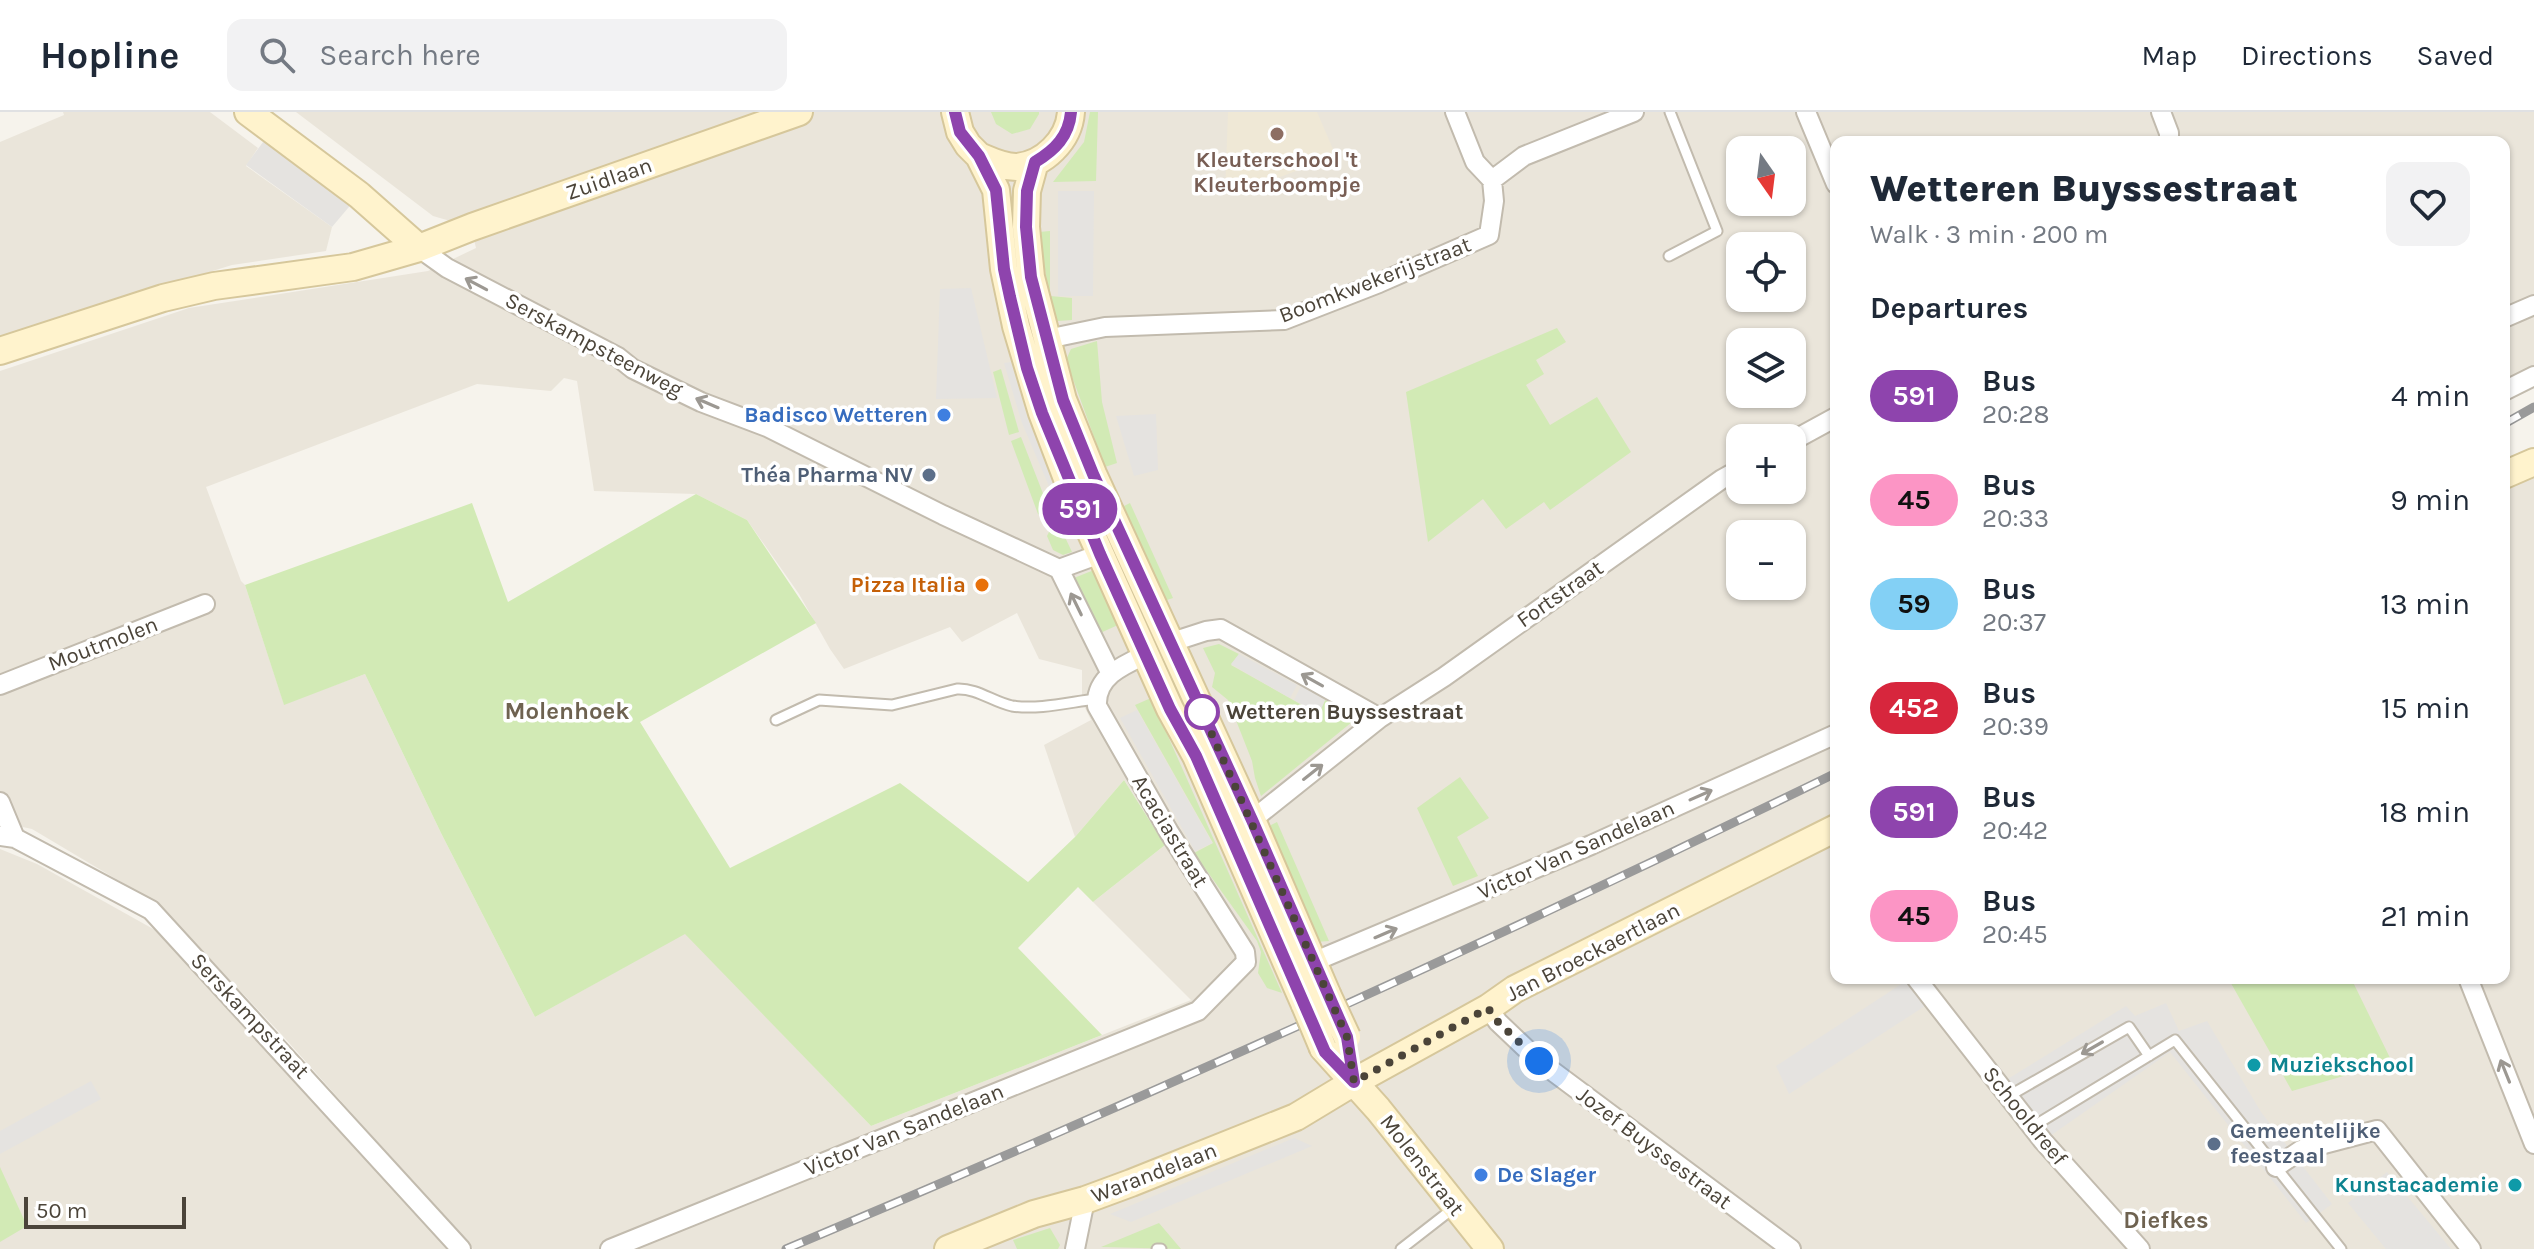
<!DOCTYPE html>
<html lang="en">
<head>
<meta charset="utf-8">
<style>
  :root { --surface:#fff; --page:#f2f2f3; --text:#1f2937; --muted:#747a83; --line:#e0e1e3 }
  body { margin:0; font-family:Karla,sans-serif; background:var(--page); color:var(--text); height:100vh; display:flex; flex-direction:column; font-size:30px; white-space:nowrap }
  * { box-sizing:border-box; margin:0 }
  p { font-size:26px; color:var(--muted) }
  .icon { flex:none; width:44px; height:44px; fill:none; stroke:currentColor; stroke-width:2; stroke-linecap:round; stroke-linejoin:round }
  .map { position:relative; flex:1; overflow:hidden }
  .drawer { position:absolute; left:1830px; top:24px; width:680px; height:848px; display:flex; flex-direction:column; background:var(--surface); border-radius:16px; box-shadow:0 2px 6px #0004 }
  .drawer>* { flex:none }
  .badge { padding:0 16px; border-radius:26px; font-size:28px; line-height:52px }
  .needle { width:52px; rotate:166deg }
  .fabs { position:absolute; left:1726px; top:24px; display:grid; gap:16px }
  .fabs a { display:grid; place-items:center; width:80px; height:80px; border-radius:16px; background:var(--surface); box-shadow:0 2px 6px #0004; font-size:40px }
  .scale { position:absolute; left:24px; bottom:20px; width:162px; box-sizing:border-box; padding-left:8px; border:4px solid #4b4439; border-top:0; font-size:22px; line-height:28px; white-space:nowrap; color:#4b4439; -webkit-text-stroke:6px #fff; paint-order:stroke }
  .you { position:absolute; width:40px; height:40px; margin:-20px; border:6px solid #fff; border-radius:50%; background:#1a73e8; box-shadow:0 0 0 12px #1a73e833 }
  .map>.badge { position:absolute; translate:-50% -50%; box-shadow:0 0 0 4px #fff }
  h2 { padding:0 40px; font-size:30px; line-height:72px }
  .round { display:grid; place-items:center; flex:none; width:84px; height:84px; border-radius:16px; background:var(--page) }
  .summary { display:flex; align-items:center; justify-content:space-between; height:136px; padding:0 40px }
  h1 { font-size:38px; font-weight:800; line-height:60px }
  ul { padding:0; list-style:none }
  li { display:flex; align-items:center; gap:24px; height:104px; padding:0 40px }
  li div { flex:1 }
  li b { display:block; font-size:30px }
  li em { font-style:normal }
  li .badge { min-width:88px; font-weight:700; text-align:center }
  header { display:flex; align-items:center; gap:48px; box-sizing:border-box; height:112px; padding:0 40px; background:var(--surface); border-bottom:2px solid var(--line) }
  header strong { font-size:38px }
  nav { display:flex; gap:44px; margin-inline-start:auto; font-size:28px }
  .search { width:560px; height:72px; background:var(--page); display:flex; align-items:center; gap:20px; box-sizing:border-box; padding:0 28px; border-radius:16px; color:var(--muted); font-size:30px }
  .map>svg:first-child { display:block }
  .residential { fill:#eae5da; fill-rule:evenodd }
  .education { fill:#efe8d6 }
  .green { fill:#d2eab5 }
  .parking { fill:#e5e3e0 }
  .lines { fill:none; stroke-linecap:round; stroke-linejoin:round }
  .lane-casing { stroke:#c2bbae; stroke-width:13 }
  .street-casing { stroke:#c2bbae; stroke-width:22 }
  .secondary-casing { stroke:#d6c79b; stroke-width:30 }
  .lane { stroke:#fff; stroke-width:9 }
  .street { stroke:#fff; stroke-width:18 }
  .secondary { stroke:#fff3cd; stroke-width:26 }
  .rail-casing { stroke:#9a9a9a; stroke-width:9 }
  .rail { stroke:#fff; stroke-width:6; stroke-dasharray:18; stroke-linecap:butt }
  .secondary-bridge-casing { stroke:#d6c79b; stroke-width:30; stroke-linecap:butt }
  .secondary-bridge { stroke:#fff3cd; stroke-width:26 }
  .oneway { stroke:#9c9892 }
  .line-casing { stroke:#fff; stroke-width:18 }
  .line { stroke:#8e44ad; stroke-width:12 }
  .walk { stroke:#4b4439; stroke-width:8; stroke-dasharray:0 14.4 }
  .education-dot { fill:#8d6e63; stroke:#fff; stroke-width:3 }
  .shop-dot { fill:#3f7fe0; stroke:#fff; stroke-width:3 }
  .service-dot { fill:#5c6f8a; stroke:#fff; stroke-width:3 }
  .food-dot { fill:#e8710a; stroke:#fff; stroke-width:3 }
  .stop-dot { fill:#fff; stroke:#8e44ad; stroke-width:4 }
  .culture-dot { fill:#0f9aa8; stroke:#fff; stroke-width:3 }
  .labels { text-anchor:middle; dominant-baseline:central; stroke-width:7; stroke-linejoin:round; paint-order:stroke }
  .education-label { font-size:22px; font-weight:bold; fill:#785e54; stroke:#fff }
  .street-label { font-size:22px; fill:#4b4439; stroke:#fff }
  .shop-label { font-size:22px; font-weight:bold; fill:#366cbe; stroke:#fff; text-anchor:end }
  .service-label { font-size:22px; font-weight:bold; fill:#4e5e75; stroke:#fff; text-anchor:end }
  .food-label { font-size:22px; font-weight:bold; fill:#c56008; stroke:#fff; text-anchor:end }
  .stop-label { font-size:22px; font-weight:bold; fill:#4b4439; stroke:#fff; text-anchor:start }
  .culture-label { font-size:22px; font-weight:bold; fill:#0d838f; stroke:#fff; text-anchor:start }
  .neighbourhood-label { font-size:24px; font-weight:bold; fill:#6e6250; stroke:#fff }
</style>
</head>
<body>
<header>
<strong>Hopline</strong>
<div class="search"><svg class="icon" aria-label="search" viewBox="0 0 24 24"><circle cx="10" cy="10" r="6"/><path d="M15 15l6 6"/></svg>Search here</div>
<nav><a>Map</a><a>Directions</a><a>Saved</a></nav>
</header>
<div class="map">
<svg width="2534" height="1137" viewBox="0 0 2534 1137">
  <rect width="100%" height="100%" fill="#f6f3ec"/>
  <!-- residential -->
  <path class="residential" d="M63,0H210L258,36L246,54L332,115L326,139L232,153L0,225V30L64,3Z
    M296,0H2534V270L2504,286V30H1836V866H2504V356L2534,340V1137H473L282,923L158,792L32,717L0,710V259L189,196L428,159L476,136L471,115L433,104ZM1740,38H1792V90H1740ZM1740,134H1792V186H1740ZM1740,230H1792V282H1740ZM564,266L577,269L594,379L696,382L747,408L799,482L830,537L844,557L950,515L962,530L1017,501L1039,547L1082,558V590L1091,608L1044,633L1075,725L1124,668L1165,733L1093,790L1191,888L871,1014L685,821L535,905L441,721L365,562L284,592L245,473L241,469L206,375L477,272L551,279ZM1740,326H1792V378H1740ZM1740,422H1792V474H1740Z
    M0,737L37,752L155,818L448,1137H0Z"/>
  <!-- education -->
  <path class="education" d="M1228,0H1317L1336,44L1237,81L1225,82Z"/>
  <!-- green -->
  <path class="green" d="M991,0H1039V2L1030,17L1012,22L996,12Z
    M1090,0H1098L1096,69L1053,70L1084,30Z
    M1050,119V184L1072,186V208L1058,209L1053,207L1039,120Z
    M1557,216L1566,230L1536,248L1544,262L1526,273L1550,313L1597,285L1631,340L1550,398L1544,390L1506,417L1483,387L1428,430L1406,280Z
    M1097,229L1102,290L1117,351L1105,355L1066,248L1071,237Z
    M1001,257L1019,320L1009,323L993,260Z
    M1021,325L1051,402L1049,409L1038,402L1011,329Z
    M696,382L747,408L816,511L640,610L730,756L900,671L1028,770L1075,725L1124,668L1165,733L1093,790L1078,775L1018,836L1102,923L871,1014L685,822L535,905L441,721L365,562L284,593L245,473L472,391L508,490Z
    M1130,391L1173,486L1164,489L1122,395Z
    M1056,406L1072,440L1063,443L1053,438L1047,424Z
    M1094,458L1118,513L1098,522L1074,466Z
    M1219,532L1239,542L1231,553L1318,602L1325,588L1349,600L1352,610L1261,684L1255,666L1252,649L1228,588L1212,575L1215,561L1203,536Z
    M1151,586L1282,881L1267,876L1258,861L1261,840L1257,829L1194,741L1213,731L1135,593Z
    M1460,665L1489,706L1457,725L1478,764L1453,774L1417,696Z
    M1277,710L1329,829L1316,830L1268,720L1271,713Z
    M2228,866H2351L2392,950L2292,979Z
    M0,1055L27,1114L0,1130Z
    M1159,1111L1181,1137L1101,1135Z
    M1050,1116L1060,1133L1058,1137H1017L1013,1128Z"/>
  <!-- parking -->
  <path class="parking" d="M272,18L359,83L332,115L246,53Z
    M1058,79H1094L1093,184H1058Z
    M971,176L997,286L936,287L940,177Z
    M1011,250L1028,308L1075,419L1069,421L1022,311L1004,251Z
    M1156,302L1158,358L1134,364L1116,304Z
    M1239,542L1297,573L1290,586L1231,552Z
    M1301,574L1325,588L1319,602L1294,588Z
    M1137,598L1212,731L1195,739L1120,606Z
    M1906,869L1925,894L1789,982L1776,954Z
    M2166,891L2179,919L2207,909L2261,1000L2332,1092L2306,1111L2170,940L2043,1029L1998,973L2126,894L2135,904Z
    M91,969L101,987L0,1042V1019Z
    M1294,1026L1312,1034L1131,1110L1110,1102Z
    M2387,1060L2451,1137H2386L2348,1091Z"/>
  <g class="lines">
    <!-- lane casing -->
    <g class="lane-casing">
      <path id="lane" d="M1669,144L1717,119L1670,0
        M776,608L819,588L892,593L957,577C977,576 993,590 1012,594C1039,598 1070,590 1096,587
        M2007,985L2129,915L2149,944
        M2032,1015L2175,928L2341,1137
        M1157,1137H1161
        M1401,1137L1455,1095"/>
    </g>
    <!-- street casing -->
    <g class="street-casing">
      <path id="street" d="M1455,0L1475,50L1492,68
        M1806,0L1836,72
        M2161,0L2169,21V30
        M419,136L447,156L618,245L633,257L701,290L767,315L943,403L1059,457L1111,562
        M2504,206L2534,193
        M1047,227L1105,215L1284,208L1379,171L1489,123L1494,89L1492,68L1524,44L1634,0
        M2504,279L2534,264
        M1792,329L1836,305
        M1059,457L1100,442
        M1169,531L1206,519L1221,517L1380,606
        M0,573L205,492
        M0,690L15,726
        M1252,708L1380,606L1444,565L1722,367L1740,357
        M0,724L15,726L151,798L461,1137
        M1313,850L1591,733L1836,622
        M1916,866L2043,1029L2140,1137
        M2468,866L2534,1032
        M1488,896L1498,910L1539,949L1791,1137
        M2276,1055L2301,1038L2377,1018L2471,1137
        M610,1137L1198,899L1246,850L1245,840L1169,720L1097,594C1095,565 1123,553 1145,543
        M1075,1137L1085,1088"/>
    </g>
    <!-- secondary casing -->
    <g class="secondary-casing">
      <path id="secondary" d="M248,0L359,83L419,136
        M955,0L960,20L968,33L979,44L996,78L1004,157L1016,214L1042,301L1069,372L1170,597L1196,644L1305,893
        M979,44C991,49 1002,55 1016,55C1044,53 1069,28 1071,0
        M1035,50L1027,79L1026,115L1031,165L1063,288L1093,362L1252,708L1327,882
        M0,239L163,186L214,174L353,155L419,136L472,115L799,0
        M2504,363L2534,350
        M1323,936L1378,997L1490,1137
        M948,1137L1034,1102L1085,1088L1131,1071L1296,1005L1354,970L1488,896L1515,877L1836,716"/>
    </g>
    <!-- lane -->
    <use href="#lane" class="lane"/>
    <!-- street -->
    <use href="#street" class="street"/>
    <!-- secondary -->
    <use href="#secondary" class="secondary"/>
    <!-- rail casing -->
    <g class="rail-casing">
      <path id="rail" d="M2504,312L2534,295
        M786,1137C1141,988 1491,830 1836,661"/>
    </g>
    <!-- rail -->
    <use href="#rail" class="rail"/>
    <!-- secondary-bridge casing -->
    <g class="secondary-bridge-casing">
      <path id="secondary-bridge" d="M1327,882L1347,925
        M1305,893L1323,936"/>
    </g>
    <!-- secondary-bridge -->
    <use href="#secondary-bridge" class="secondary-bridge"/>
  </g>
  <!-- one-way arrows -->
  <defs><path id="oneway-shaft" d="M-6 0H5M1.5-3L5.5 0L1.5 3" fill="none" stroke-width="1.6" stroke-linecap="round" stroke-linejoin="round" transform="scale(2)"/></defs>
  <g class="oneway">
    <use href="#oneway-shaft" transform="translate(476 172) rotate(-152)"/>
    <use href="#oneway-shaft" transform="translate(707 291) rotate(-157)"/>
    <use href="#oneway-shaft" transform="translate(1076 492) rotate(-116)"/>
    <use href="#oneway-shaft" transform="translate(1312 568) rotate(-151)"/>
    <use href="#oneway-shaft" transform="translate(1313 660) rotate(-38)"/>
    <use href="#oneway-shaft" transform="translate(1701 683) rotate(-24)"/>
    <use href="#oneway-shaft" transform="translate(1386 821) rotate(-23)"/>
    <use href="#oneway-shaft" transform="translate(2092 936) rotate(150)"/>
    <use href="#oneway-shaft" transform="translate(2505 959) rotate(-112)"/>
  </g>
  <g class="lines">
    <!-- line casing -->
    <g class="line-casing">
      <path id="line" d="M955,0L960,20L979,44L996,78L1004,157L1010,185L1027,256L1042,301L1100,442L1170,597L1196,644L1325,940L1354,970L1347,925L1252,708L1093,362L1063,288L1031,165L1026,115L1027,79L1035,50C1055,38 1069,24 1071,0"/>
    </g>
    <!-- line -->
    <use href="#line" class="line"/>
    <!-- walk -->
    <path class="walk" d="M1202,600L1201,598L1347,925L1354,970L1488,896L1498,910L1539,949"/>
  </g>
  <!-- markers -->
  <circle class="education-dot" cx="1277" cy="22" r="8"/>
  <g class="shop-dot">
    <circle cx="944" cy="303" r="8"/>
    <circle cx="1481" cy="1063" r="8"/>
  </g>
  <g class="service-dot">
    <circle cx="929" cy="363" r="8"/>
    <circle cx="2214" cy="1032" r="8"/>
  </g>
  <circle class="food-dot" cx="982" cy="473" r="8"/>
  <circle class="stop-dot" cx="1202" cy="600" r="16"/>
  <g class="culture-dot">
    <circle cx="2254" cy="953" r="8"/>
    <circle cx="2515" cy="1073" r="8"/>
  </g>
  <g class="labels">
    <!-- education labels -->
    <g class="education-label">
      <text x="1277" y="48">Kleuterschool 't<tspan x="1277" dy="25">Kleuterboompje</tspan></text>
    </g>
    <!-- street labels -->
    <g class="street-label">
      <text transform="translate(609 67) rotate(-19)">Zuidlaan</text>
      <text transform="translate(1375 168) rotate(-21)">Boomkwekerijstraat</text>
      <text transform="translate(594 233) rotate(28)">Serskampsteenweg</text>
      <text transform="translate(1560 482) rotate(-35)">Fortstraat</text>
      <text transform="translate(103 532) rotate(-21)">Moutmolen</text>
      <text transform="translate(1170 719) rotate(59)">Acaciastraat</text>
      <text transform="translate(1576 738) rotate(-24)">Victor Van Sandelaan</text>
      <text transform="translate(1593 840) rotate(-27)">Jan Broeckaertlaan</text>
      <text transform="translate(250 904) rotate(47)">Serskampstraat</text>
      <text transform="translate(2025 1004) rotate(51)">Schooldreef</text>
      <text transform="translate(904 1018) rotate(-22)">Victor Van Sandelaan</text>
      <text transform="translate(1654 1036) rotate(37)">Jozef Buyssestraat</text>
      <text transform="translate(1422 1053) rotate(52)">Molenstraat</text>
      <text transform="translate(1154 1061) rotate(-21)">Warandelaan</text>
    </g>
    <!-- shop labels -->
    <g class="shop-label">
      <text x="928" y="303">Badisco Wetteren</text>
      <text x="1497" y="1063" text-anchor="start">De Slager</text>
    </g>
    <!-- service labels -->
    <g class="service-label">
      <text x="913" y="363">Théa Pharma NV</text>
      <text x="2230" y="1019" text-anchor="start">Gemeentelijke<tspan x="2230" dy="25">feestzaal</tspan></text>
    </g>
    <!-- food labels -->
    <g class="food-label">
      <text x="966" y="473">Pizza Italia</text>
    </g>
    <!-- stop labels -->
    <g class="stop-label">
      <text x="1226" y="600">Wetteren Buyssestraat</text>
    </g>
    <!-- culture labels -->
    <g class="culture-label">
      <text x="2270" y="953">Muziekschool</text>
      <text x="2499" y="1073" text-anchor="end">Kunstacademie</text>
    </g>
    <!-- neighbourhood labels -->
    <g class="neighbourhood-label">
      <text x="567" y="599">Molenhoek</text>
      <text x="2166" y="1108">Diefkes</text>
    </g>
  </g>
</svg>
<div class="fabs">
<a><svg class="needle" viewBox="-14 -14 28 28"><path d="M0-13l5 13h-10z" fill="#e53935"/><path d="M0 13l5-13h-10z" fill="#747a83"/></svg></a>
<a><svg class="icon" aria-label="locate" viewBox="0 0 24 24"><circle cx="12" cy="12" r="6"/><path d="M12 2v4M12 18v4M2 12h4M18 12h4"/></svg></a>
<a><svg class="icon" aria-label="layers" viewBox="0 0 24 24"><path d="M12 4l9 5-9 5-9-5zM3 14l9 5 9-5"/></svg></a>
<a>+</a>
<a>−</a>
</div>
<div class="scale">50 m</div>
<div class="you" style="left:1539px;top:949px"></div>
<b class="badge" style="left:1080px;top:397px;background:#8e44ad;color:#fff">591</b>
<section class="drawer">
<div class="summary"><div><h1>Wetteren Buyssestraat</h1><p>Walk · 3 min · 200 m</p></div><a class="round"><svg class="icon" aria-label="heart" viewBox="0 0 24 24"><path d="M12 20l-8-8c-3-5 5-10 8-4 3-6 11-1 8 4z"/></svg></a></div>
<h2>Departures</h2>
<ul>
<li><span class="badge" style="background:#8e44ad;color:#fff">591</span><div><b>Bus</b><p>20:28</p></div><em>4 min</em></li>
<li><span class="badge" style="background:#fc95c5;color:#111">45</span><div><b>Bus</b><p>20:33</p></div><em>9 min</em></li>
<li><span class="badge" style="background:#83d0f5;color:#111">59</span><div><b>Bus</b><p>20:37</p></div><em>13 min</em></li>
<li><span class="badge" style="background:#d7263d;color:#fff">452</span><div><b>Bus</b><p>20:39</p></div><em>15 min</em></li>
<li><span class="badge" style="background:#8e44ad;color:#fff">591</span><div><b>Bus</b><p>20:42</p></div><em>18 min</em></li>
<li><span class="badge" style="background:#fc95c5;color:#111">45</span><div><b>Bus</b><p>20:45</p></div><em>21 min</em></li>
</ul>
</section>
</div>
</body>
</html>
